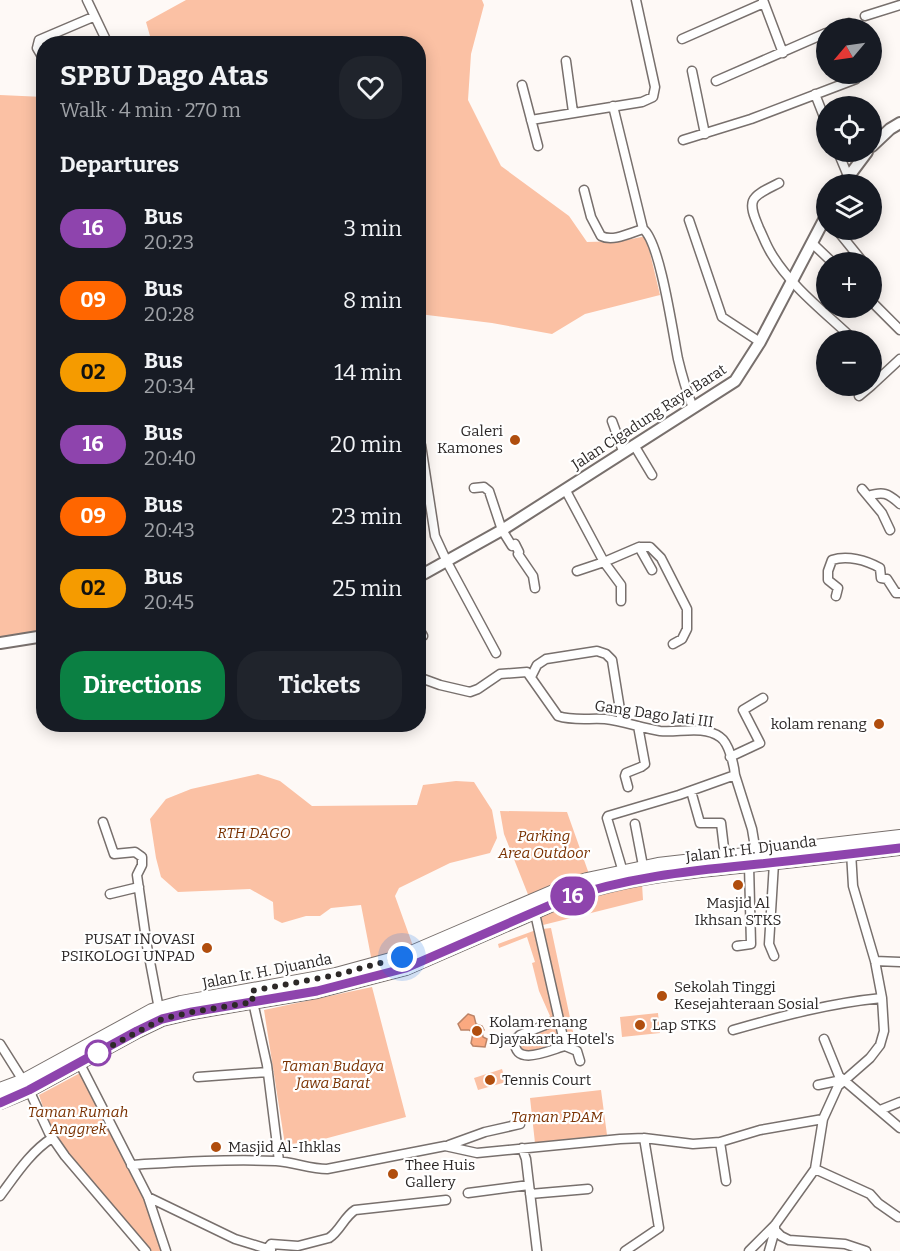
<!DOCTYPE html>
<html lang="en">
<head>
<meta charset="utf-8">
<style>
  :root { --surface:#171b24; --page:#20242c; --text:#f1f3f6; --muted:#9ea1a6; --accent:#0b8043 }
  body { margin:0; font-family:Bitter,serif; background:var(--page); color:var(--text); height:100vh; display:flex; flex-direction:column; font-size:22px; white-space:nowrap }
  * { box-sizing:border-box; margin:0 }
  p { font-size:20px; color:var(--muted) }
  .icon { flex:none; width:33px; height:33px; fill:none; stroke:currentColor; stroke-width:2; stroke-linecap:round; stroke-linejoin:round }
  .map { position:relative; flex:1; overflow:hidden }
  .drawer { position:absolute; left:36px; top:36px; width:390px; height:696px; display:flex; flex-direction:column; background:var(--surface); border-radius:24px; box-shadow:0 3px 15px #0003 }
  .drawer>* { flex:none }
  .badge { padding:0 12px; border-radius:20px; font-size:21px; line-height:39px }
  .needle { width:39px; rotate:241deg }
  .tools { position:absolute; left:816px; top:18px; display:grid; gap:12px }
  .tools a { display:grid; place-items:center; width:66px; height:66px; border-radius:50%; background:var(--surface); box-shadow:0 3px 15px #0003; font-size:30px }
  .you { position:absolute; width:30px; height:30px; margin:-15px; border:4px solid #fff; border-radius:50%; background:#1a73e8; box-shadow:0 0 0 9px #1a73e833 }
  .map>.badge { position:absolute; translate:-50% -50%; box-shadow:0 0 0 3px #fff }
  h2 { padding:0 24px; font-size:22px; line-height:54px }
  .round { display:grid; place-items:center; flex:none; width:63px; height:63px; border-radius:24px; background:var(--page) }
  .head { display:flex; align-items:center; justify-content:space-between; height:102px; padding:0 24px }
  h1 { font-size:28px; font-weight:700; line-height:45px }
  .action { display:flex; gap:12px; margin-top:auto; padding:12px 24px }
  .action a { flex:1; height:69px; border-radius:24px; background:var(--accent); color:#fff; font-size:24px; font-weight:700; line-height:69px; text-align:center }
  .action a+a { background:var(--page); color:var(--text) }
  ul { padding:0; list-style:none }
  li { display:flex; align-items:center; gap:18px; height:72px; padding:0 24px }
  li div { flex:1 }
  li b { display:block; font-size:22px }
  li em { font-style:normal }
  li .badge { min-width:66px; font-weight:700; text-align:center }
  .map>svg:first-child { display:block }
  .green { fill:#fbc1a4 }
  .water { fill:#faa980; stroke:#bc8366; stroke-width:1.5 }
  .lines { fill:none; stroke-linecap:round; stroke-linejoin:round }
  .minor-casing { stroke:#78706d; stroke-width:11 }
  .tertiary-casing { stroke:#78706d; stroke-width:14 }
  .primary-casing { stroke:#78706d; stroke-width:16 }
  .minor { stroke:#fff; stroke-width:8 }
  .tertiary { stroke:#fff; stroke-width:10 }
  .primary { stroke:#fff; stroke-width:14 }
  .line-casing { stroke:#fff; stroke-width:14 }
  .line { stroke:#8e44ad; stroke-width:9 }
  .walk { stroke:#2d2928; stroke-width:6; stroke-dasharray:0 10.8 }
  .poi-dot { fill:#b04e0e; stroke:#fff; stroke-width:2 }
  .stop-dot { fill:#fff; stroke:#8e44ad; stroke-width:3 }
  .labels { text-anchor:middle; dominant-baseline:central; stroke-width:4.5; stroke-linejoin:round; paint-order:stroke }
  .street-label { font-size:15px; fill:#2d2928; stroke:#fff }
  .poi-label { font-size:15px; fill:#2d2928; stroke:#fff; text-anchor:start }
  .park-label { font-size:15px; font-style:italic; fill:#7a3202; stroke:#fff }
</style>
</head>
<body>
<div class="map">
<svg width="900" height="1251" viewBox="0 0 900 1251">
  <rect width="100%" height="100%" fill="#fef9f6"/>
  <!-- green -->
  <path class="green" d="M186,0H482L484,5L471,54L468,100L501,166L569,216L587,242L622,241L646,236L660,295L585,314L552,334L492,323L419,314L418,44L152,43L146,22Z
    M0,95L44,97L43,640L0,644Z
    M258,774L280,781L312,806L417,805L423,785L456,781L474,782L492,810L497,838L490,853L450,863L399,888L395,896L413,946L372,962L361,905L331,908L320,916H306L282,923L274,919L273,902L250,889L178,892L161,877L156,858L150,819L166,799L191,789Z
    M500,811L567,812L589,874L529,897L504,834Z
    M642,884L643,900L543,925L540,913L584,895Z
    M551,928L576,1046L567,1044L542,929Z
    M536,930L555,1019L548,1021L546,1020L550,1016L539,991L532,963L535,962L527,937L499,948L498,944Z
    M372,987L406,1117L324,1139L285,1145L264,1010Z
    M658,1013L660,1033L622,1037L620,1017Z
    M556,1023L562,1043L526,1054L519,1050L517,1042L524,1035Z
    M502,1069L506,1082L478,1090L474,1078Z
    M82,1072L146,1196L165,1251H149C109,1203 57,1156 39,1095Z
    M601,1090L607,1135L535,1143L530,1098Z"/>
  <!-- water -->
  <path class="water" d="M468,1014L474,1016L476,1024L482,1026L484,1030L482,1031L483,1037L487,1039L485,1047L473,1046L471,1043L473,1033L469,1030H461L458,1024Z"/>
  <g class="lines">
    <!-- minor casing -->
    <g class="minor-casing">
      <path id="minor" d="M87,0L108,44
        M763,0L783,53
        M865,16L900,5
        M837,28L849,23
        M682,39L764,3
        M44,60L37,48L39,40L93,17
        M566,61L573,112
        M692,71L705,134
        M716,81L826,33
        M522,85L538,146
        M815,94L826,122
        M613,106L643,229
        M531,120L642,102L653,97L655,87L636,0
        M683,140L751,119L856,79
        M838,152L848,176
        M779,183C772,187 756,193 753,201C750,209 756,220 759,228C763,236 766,245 771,253C791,287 826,313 854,340
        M584,190L591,217L601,236C613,242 630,233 643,229
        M689,220L722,317L760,342
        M643,229C660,241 673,334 678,359C682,376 687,392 693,408
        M837,230L863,262
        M812,243L832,262
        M872,302L900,330
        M872,385L900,359
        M859,396L871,386
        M612,421L623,451
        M421,445L435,536L447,562L496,653
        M634,445L652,475
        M474,488L484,487L489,491L502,530L512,546L515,544L519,552L518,554L533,576L535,588
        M565,489L604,562L577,571
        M862,489L882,513L890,530
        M868,496C883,491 888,493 900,504
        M639,547L652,570
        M836,596L838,588L828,580V571L832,560C847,555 866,560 880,568L881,578L887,579L896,593H900
        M621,601V585L604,562L639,547H650L661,558L687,609V629L682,639L673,644
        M418,627L423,636
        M418,677L440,685L470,692L478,689L500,674L527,672L558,716C573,721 589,718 605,719C623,721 641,728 660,731C679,733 703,725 720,737C729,743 734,765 735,775L679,795L608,816L607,818L623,872
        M531,677L537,665L546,659L597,651L606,654L612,660L622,722
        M730,757L760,743L743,710L763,698
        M735,775L752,829L756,853
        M628,787L625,776L626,773L641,767L645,764L638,726
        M691,791L700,823H721L725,857
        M103,822L114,854L135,852L142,857V865L137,875L147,946L159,1009
        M635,824L644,871
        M774,863L769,944L774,956
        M110,894L139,887
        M534,909L565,1046C550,1050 513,1068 515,1040L520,1035L558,1020
        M737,946L751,944L749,865
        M875,961L900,962
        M253,1002L267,1065L279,1161
        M733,1030C782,1016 830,1003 882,998
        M824,1039L839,1076L900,1128
        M0,1044L29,1090L49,1133L65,1156L146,1251
        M565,1046L577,1051L580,1061
        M78,1060L148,1197L166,1251
        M198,1077L268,1072
        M818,1085L837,1081L841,1083
        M880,1110L900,1102
        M720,1142L726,1181
        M449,1145L485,1132L520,1124
        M522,1148L526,1159L537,1251
        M131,1165C180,1162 228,1159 276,1161C294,1162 310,1169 327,1169L445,1146L477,1153L620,1139L644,1138L693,1144L720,1142L760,1130L823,1119
        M815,1169L870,1194L878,1203L898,1217
        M468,1193L529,1185
        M530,1194L588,1189
        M0,1196C15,1176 30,1152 52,1138
        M148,1197L235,1239L271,1250
        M775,1225V1230L781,1236L789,1240L845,1244L866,1251
        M267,1249L271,1244L298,1246L329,1238C340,1231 344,1217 355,1210L446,1200
        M625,1251L659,1228L644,1138
        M749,1251L775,1225L815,1169L823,1119L838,1086L870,1058L880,1045L884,1031L882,998L875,961L853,886L851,852
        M769,1251L775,1230"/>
    </g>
    <!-- tertiary casing -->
    <g class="tertiary-casing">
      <path id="tertiary" d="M872,146L890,129L900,123
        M843,184L867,152
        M418,577L502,530L735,381L760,342L826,216
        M0,643L44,636"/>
    </g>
    <!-- primary casing -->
    <g class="primary-casing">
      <path id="primary" d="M0,1090L24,1081L152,1011L181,1003L336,975L402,957L563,888L587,880L658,865L900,837
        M0,1102L29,1090L137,1031L162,1019L192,1012L317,991L406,968L564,899C622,877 688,871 749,865C800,860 850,854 900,848"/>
    </g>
    <!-- minor -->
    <use href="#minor" class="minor"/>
    <!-- tertiary -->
    <use href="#tertiary" class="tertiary"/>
    <!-- primary -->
    <use href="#primary" class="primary"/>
  </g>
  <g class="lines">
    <!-- line casing -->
    <g class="line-casing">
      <path id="line" d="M0,1103L29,1090L137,1031L162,1019L192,1012L317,991L406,968L564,899C623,878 688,871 749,865C800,860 850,854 900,848"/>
    </g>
    <!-- line -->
    <use href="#line" class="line"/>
    <!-- walk -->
    <path class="walk" d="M98,1053L96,1054L162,1019L192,1012L253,1002L251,991L336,975L402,957"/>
  </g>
  <!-- markers -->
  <g class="poi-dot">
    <circle cx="515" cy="440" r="6"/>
    <circle cx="879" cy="724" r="6"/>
    <circle cx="738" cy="885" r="6"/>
    <circle cx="207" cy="948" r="6"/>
    <circle cx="662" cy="996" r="6"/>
    <circle cx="640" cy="1025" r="6"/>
    <circle cx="477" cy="1031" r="6"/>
    <circle cx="490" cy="1080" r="6"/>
    <circle cx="216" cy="1147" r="6"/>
    <circle cx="393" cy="1174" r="6"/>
  </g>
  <circle class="stop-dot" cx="98" cy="1053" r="12"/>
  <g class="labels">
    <!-- street labels -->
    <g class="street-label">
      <text transform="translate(649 417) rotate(-33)">Jalan Cigadung Raya Barat</text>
      <text transform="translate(654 714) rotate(8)">Gang Dago Jati III</text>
      <text transform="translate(751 849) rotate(-7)">Jalan Ir. H. Djuanda</text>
      <text transform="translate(267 971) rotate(-11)">Jalan Ir. H. Djuanda</text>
    </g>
    <!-- poi labels -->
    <g class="poi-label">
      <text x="503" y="431" text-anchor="end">Galeri<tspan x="503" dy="17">Kamones</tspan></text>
      <text x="867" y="724" text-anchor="end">kolam renang</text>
      <text x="738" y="903" text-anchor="middle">Masjid Al<tspan x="738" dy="17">Ikhsan STKS</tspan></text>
      <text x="195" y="939" text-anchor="end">PUSAT INOVASI<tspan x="195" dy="17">PSIKOLOGI UNPAD</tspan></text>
      <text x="674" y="987">Sekolah Tinggi<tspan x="674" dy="17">Kesejahteraan Sosial</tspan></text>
      <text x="489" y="1022">Kolam renang<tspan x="489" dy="17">Djayakarta Hotel's</tspan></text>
      <text x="652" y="1025">Lap STKS</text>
      <text x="502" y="1080">Tennis Court</text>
      <text x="228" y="1147">Masjid Al-Ihklas</text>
      <text x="405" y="1165">Thee Huis<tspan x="405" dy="17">Gallery</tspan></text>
    </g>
    <!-- park labels -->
    <g class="park-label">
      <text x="254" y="833">RTH DAGO</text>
      <text x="544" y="836">Parking<tspan x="544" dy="17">Area Outdoor</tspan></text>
      <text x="333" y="1066">Taman Budaya<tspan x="333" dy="17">Jawa Barat</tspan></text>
      <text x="78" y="1112">Taman Rumah<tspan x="78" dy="17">Anggrek</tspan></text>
      <text x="557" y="1117">Taman PDAM</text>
    </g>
  </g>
</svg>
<div class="tools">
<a><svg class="needle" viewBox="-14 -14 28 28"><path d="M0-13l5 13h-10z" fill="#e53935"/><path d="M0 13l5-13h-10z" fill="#9ea1a6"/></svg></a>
<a><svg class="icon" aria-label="locate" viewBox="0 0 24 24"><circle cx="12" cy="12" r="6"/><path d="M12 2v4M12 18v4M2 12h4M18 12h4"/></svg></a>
<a><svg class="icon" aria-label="layers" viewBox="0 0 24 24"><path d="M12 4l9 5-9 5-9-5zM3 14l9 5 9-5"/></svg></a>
<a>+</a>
<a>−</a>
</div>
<div class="you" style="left:402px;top:957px"></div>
<b class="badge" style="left:573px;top:896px;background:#8e44ad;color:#fff">16</b>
<section class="drawer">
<div class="head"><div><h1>SPBU Dago Atas</h1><p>Walk · 4 min · 270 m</p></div><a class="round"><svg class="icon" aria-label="heart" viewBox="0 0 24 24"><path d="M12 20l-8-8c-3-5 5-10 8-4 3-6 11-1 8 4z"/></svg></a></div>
<h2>Departures</h2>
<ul>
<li><span class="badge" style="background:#8e44ad;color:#fff">16</span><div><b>Bus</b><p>20:23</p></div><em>3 min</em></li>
<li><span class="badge" style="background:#f60;color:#fff">09</span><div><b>Bus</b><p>20:28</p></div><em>8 min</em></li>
<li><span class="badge" style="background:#f59b00;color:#111">02</span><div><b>Bus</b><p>20:34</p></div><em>14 min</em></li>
<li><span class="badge" style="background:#8e44ad;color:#fff">16</span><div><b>Bus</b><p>20:40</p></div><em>20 min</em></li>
<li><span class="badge" style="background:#f60;color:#fff">09</span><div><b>Bus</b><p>20:43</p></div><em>23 min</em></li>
<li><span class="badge" style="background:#f59b00;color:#111">02</span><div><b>Bus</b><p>20:45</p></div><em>25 min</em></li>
</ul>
<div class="action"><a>Directions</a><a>Tickets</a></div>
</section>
</div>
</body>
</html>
